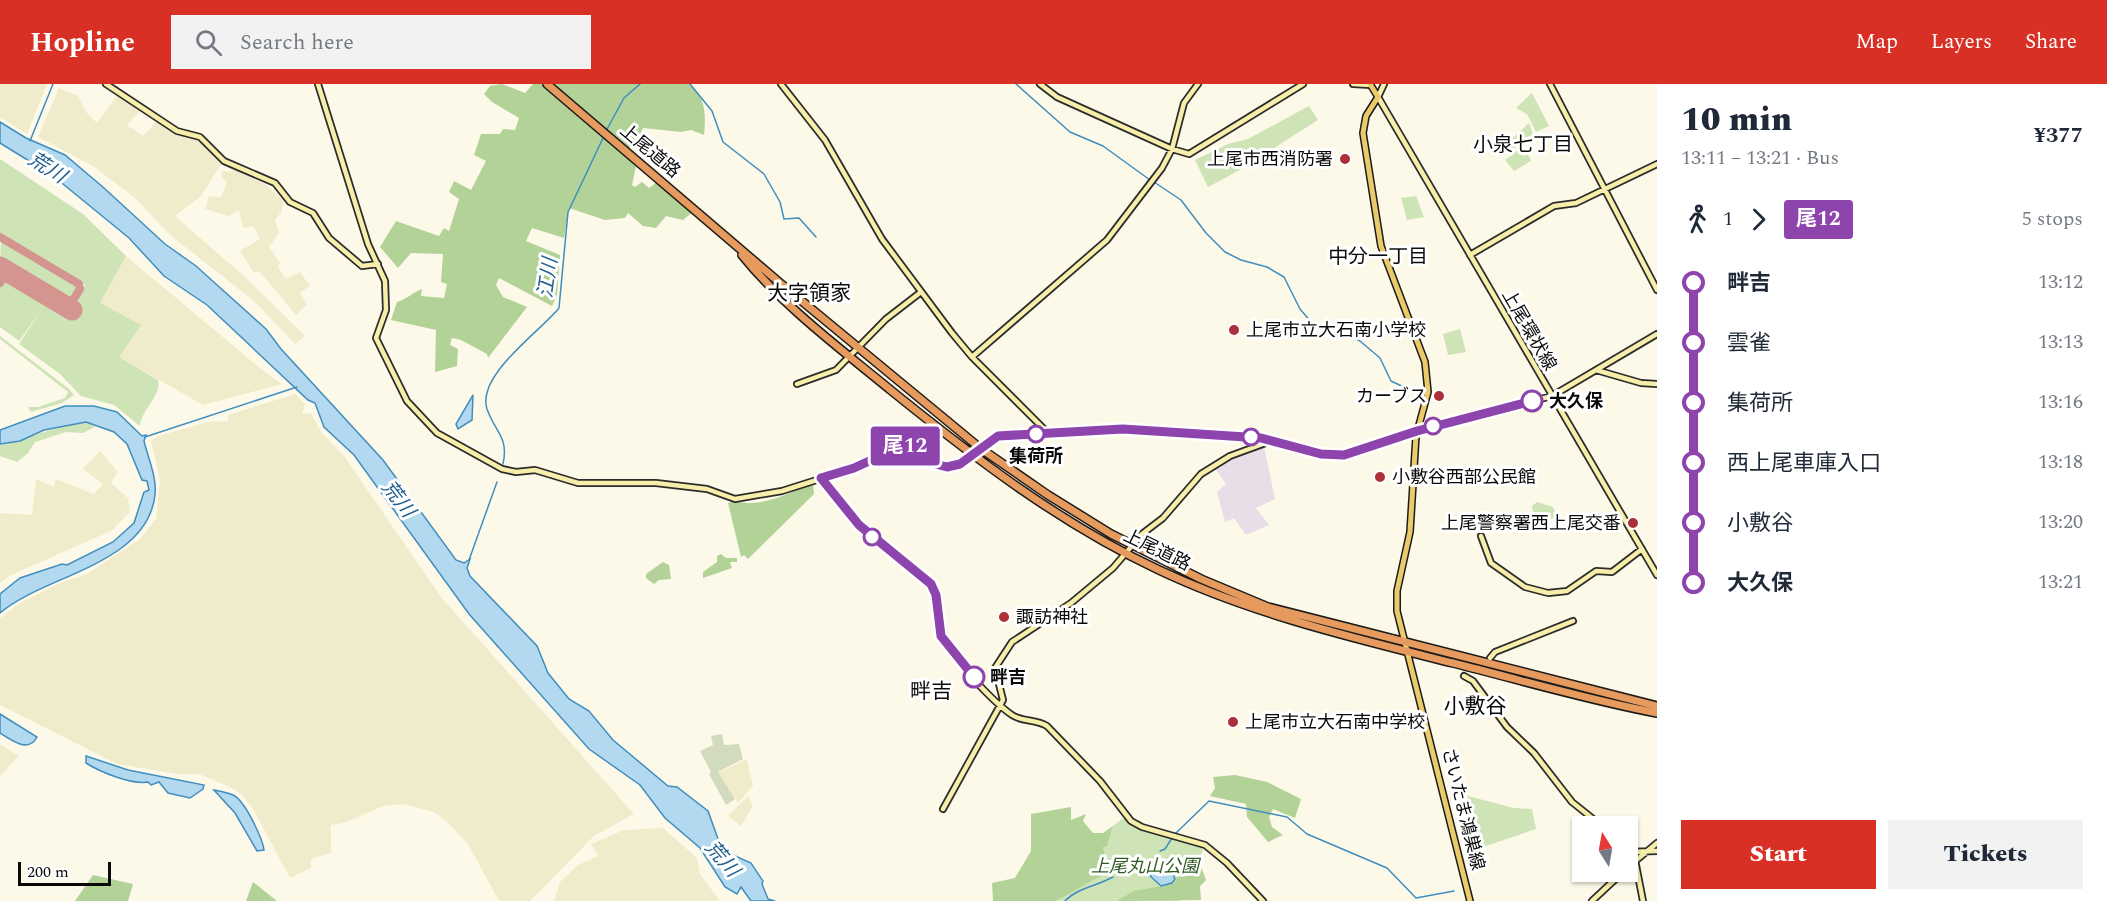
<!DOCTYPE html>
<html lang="en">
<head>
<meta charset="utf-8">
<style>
  :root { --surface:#fff; --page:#f2f2f3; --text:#1f2937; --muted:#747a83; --accent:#d93025 }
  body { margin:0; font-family:Spectral,"Noto Sans JP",serif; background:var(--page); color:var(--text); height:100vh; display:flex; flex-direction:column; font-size:22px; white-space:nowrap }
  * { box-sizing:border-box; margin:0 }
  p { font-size:20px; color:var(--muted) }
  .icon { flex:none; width:33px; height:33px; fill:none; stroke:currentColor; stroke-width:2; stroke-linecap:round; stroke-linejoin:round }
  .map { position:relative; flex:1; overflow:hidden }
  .drawer { display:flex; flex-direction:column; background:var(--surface); width:450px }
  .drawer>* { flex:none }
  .badge { padding:0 12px; border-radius:4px; font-size:21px; line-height:39px }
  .needle { width:39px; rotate:349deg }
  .controls { position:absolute; left:1572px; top:732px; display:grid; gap:12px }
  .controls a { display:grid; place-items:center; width:66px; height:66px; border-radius:0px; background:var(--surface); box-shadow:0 2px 4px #0004; font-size:30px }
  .scale { position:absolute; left:18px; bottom:15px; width:93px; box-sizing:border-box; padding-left:6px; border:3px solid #0a0a0a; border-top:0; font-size:16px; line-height:21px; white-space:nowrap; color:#0a0a0a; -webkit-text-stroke:4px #fff; paint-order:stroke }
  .map>.badge { position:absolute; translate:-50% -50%; box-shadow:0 0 0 3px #fff }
  .legs { display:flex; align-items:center; gap:9px; height:66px; padding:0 24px; font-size:20px }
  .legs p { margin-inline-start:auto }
  .overview { display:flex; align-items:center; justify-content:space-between; height:102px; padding:0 24px }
  h1 { font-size:33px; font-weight:800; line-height:45px }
  .primary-button { display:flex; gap:12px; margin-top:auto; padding:12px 24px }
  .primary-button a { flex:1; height:69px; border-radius:0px; background:var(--accent); color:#fff; font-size:24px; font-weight:800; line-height:69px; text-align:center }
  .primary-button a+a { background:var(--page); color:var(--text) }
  ul { padding:0 24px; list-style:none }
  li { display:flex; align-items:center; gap:21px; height:60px; font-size:22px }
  li i { display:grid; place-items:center; width:9px; height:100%; margin:0 8px; background:currentColor }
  li i::after { content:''; width:15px; height:15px; margin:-8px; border:4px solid; border-radius:50%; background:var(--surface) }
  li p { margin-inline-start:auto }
  li:first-child i { background:linear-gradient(#0000 50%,currentColor 0) }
  li:last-child i { background:linear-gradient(currentColor 50%,#0000 0) }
  header { display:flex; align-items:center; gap:36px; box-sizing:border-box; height:84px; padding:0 30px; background:var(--accent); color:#fff }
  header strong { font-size:28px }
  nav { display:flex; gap:33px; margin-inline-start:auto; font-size:21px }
  .search { width:420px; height:54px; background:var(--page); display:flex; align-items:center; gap:15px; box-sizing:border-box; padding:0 21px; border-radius:0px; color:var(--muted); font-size:22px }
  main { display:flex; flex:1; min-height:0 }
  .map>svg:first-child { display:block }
  .industrial { fill:#e7dee8 }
  .farmland { fill:#f0eccb }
  .green { fill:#cee3b6 }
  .forest { fill:#b2d297 }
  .cemetery { fill:#d2dbbd }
  .water { fill:#b2d9ef; stroke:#408ebf; stroke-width:1.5 }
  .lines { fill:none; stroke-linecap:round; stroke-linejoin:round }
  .stream { stroke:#408ebf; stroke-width:1.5 }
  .taxiway { stroke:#d49490; stroke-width:8 }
  .runway { stroke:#d49490; stroke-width:21 }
  .secondary-casing { stroke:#2c2c2c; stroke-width:8 }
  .primary-casing { stroke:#1b1b1b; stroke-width:8 }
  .highway-casing { stroke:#1b1b1b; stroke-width:10 }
  .secondary { stroke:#f7eea9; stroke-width:4.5 }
  .primary { stroke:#ebca6a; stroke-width:5 }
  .highway { stroke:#e69a5d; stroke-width:7 }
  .line-1-casing { stroke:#fff; stroke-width:14 }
  .line-1 { stroke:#8e44ad; stroke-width:9 }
  .poi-dot { fill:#ab3037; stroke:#fff; stroke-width:2 }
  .stop-1-dot { fill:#fff; stroke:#8e44ad; stroke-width:3 }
  .labels { text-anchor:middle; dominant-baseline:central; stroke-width:6; stroke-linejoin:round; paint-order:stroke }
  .street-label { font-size:18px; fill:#0a0a0a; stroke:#fff }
  .poi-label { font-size:18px; fill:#0a0a0a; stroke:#fff; text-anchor:start }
  .stop-label { font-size:18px; font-weight:bold; fill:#0a0a0a; stroke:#fff; text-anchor:start }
  .park-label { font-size:18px; font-style:italic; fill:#2e5a21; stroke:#fff }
  .neighbourhood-label { font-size:20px; fill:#0a0a0a; stroke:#fff }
  .water-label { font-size:20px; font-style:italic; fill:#205f8e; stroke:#fff }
  .quarter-label { font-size:21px; fill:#0a0a0a; stroke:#fff }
</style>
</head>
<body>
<header>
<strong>Hopline</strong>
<div class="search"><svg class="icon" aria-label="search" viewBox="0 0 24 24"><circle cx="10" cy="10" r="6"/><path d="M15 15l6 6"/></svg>Search here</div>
<nav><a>Map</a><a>Layers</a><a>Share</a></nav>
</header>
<main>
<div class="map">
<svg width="1657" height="817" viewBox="0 0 1657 817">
  <rect width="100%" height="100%" fill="#fdf9e8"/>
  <!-- industrial -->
  <path class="industrial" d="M1264,362L1275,415L1256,424L1269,441L1246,451L1234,434L1225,438L1217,408L1226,400L1215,384L1231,373Z"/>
  <!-- farmland -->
  <path class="farmland" d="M0,0H47L27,50L0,33Z
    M59,4L78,12L87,29L97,39L118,10L142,25L127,41L143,52L158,36L198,54L223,77L201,112L175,132L245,193L305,252L295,260L254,217L170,151L135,114L93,82L38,53Z
    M233,85L265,100L283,116L282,127L275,136L279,149L269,163L280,179L278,183L286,195L300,188L310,202L300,209L307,221L296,231L259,187L254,189L240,167L260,155L253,142L243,144L239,126L228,132L205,125L209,112L221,113L227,99L221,92L223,87L232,88Z
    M126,172L260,284L282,300L203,321L119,273L100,219Z
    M295,310L305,320L302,330L311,329L321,348L344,372L441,513L634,730L594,752L530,817H499L468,760L446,737L434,728L403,720L383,722L344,739L331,741V769L311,775V784L290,794L253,725L241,710L230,703L199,690H177L117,680L0,621V534L20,519L60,499L87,490L140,455L156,435L160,396L151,357L158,352L208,338L228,337V331Z
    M100,367L118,388L111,399L128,414L130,428L111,447L9,492L0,499V429L32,431L36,395L54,403L56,395L94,410L103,400L83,385Z
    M0,660L19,672L0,692Z
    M747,675L753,702L738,719L718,689Z
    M748,712L753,722L741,742L728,732Z
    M663,744L697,774L700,790L720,817H554L560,798L578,781L598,772L591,760L624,746Z"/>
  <!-- green -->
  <path class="green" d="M1532,9L1549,42L1536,48L1527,30L1516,24Z
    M1309,22L1318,36C1281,59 1246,84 1208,103L1195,76L1228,60L1248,55Z
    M1529,39L1533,50L1504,72L1501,65Z
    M1518,66L1524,72L1528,69L1531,77L1514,87L1505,76Z
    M0,75L83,130L126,172L100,219L141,241L119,273L158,296C162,312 141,326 140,342L114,321L81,312L60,290L19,260L40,228L19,257L0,243V190L71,231L77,223L73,221L85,201L0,150Z
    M1416,112L1424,133L1407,136L1401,114Z
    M1,157L78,202L69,218L0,177Z
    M1460,245L1466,268L1448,271L1443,250Z
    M0,252L69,305L74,311L62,319L31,328L28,323H38L65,314L68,308L0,255Z
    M86,338L95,343L83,349L66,348L35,358L28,369L17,378L0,372V361C29,355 56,341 86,338Z
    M1537,418L1553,423L1556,430L1554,435L1533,429L1532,422Z
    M1468,712L1514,724L1532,725L1536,745L1474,766C1464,752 1464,729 1468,712Z
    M1123,734L1140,745L1203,763L1200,784L1180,817H1056L1107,781L1103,763L1107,761L1113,742Z"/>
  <!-- forest -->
  <path class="forest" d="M502,0L525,9L533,0H689C706,11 706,33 704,51L691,46L681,48L643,44L637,57L632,56L629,68L638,73L632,101L635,103L642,98L649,104L658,97L694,127L683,136L666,132L656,144L643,142L628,129L625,134L605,136L569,124L564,154L532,144L526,157L560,171L557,211L552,222L499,194L496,201L503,213L527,223L488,274L487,270L461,256L452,254L450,261L458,265L457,282L435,288L436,246L391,236L397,218C407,215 412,209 422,205L421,212L444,214L447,200L441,198L443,170L411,169L398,184L380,163L396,137L439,152L444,144L449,147L459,115L449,108L454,97L471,106L486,77L474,71L481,50H500L503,45L515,46L519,34L492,18L484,10L490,2Z
    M813,399L814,410L748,475L744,471L741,473L728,419C737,416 743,420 752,419C773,418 794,407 813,399Z
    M721,470L726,474H737V478H730L732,484L703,494V488L717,478V472Z
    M663,478L669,481L671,495L659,496L654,500L646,494V490Z
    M1235,691L1267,698L1301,715L1295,734L1273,725L1269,733L1272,743L1283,751L1268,758L1247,733L1246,720L1210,712L1215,704L1213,693Z
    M1071,723V736L1086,730L1083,737L1093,749H1103L1113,742L1107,762L1103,763L1107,781L1106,789L1056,817H993L992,799L1015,794L1031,767V730Z
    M1191,772L1202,785L1206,796L1200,802L1201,816L1117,817L1134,807L1173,800Z
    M93,791L133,800L128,817H75Z
    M253,798L277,817H246Z"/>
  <!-- cemetery -->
  <path class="cemetery" d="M722,650L724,661L739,660L743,675L718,688L735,715L726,721L709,690L711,688L700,667L713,661L711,652Z"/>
  <!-- water -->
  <path class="water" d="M0,38L26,54L65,71L104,104L165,160L196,182L266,245L281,265L383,376L456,476L464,479L470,475L467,484L470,492L537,562L548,589L569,615L589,627L613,656L668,702L677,703L708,727L722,766L751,779L763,797L762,800L768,815L775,817H751L741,803L737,810L725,803L700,764L665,734L640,701L589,665L469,530L354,371L324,343L315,319L308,316L207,221L164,192L129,154L52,91L0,59Z
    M473,311L472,336L458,345L456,340Z
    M65,322H94L117,328L142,352L146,351L144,357C148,374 157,393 155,411C147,481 44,491 0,529V510L20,494L62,480L67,481L113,458L134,439L144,408L149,406L147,397L142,396L127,360L114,348L86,338L44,346L20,357L0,360V346Z
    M0,630L37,653C29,669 12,657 0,649Z
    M86,672L128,686L204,701L203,705L190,714L168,709L159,698L151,701L148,698C132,701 100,688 86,679Z
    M214,706C220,707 228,709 233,711C246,717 263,757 264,766L257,767L235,729Z
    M1163,778L1164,784L1172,788L1175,795L1172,799L1161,802L1150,792Z"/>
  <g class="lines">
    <!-- stream -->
    <path class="stream" d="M690,0L712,27L723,58L764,90L780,118L784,135L799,134L816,153
      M1016,0L1070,48L1103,62L1150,96
      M606,47L624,14L640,0
      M30,57L53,0
      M1154,98L1181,116L1206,149L1225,168L1241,176L1267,183L1284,193L1300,225L1311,238L1326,248L1351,252L1360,257L1380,274L1391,297L1406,304
      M145,353L297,303
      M503,380C509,353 495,348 487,325C476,291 541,247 559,224L568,128L604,52
      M469,476L497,398
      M1175,750L1209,717L1287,733L1307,750L1387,784L1416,814L1454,807
      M1160,767L1165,765L1172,754
      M1065,817C1077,804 1097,802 1113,793"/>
    <!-- taxiway -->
    <path class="taxiway" d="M0,153L79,200L80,205L68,224
      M0,199L7,187"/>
    <!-- runway -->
    <path class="runway" d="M0,183L72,226"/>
    <!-- secondary casing -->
    <g class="secondary-casing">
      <path id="secondary" d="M106,0L177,47L200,53L224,77L275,99L290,118L313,129L329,154L362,182L378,180
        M318,0L368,160L385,197L386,226L376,254L407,317L437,349L502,385L516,388L535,386L578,399H656L707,405L735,415L782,407L845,387L902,362L916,365L938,381L951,383L960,379L990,356L1004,351L1137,345L1261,354L1330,372L1344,371L1417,347L1552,312L1657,250
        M781,0L825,56L882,155L952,249L972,273L1048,349
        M1040,0L1057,13L1172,65L1189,70L1303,0
        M1353,0L1371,1
        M1384,0L1378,13L1657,491
        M1550,0L1657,206
        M1470,171L1554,122L1576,119L1657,80
        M972,273L1107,156L1162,84L1172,65L1184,19L1198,0
        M1596,286L1641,299L1657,300
        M797,300L836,286L886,235L921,208
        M821,394L859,441L931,500C942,516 934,538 943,555C953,575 993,618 1012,631C1022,638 1036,635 1047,642L1100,697L1131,737L1142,743L1205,761L1227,779L1263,817
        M1481,452L1491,479L1525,503L1548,509L1567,507L1596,487L1612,488L1642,465
        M1490,574L1495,568L1573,537
        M1464,592L1473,597L1507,643L1534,669L1572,718L1602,742
        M943,725L1003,616L995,584L1012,558L1071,519L1113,484L1142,450L1163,434L1201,390L1230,372L1271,357
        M1628,768L1657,767
        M1635,776L1643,817
        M1628,783L1657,759
        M1592,817L1623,788"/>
    </g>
    <!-- primary casing -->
    <g class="primary-casing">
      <path id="primary" d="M1370,0L1378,13L1366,32L1363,49L1381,162L1425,278L1428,308L1416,352L1410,448L1397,507V527L1470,817"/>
    </g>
    <!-- highway casing -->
    <g class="highway-casing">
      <path id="highway" d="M547,0L780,199L980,364L1048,411L1111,450L1201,495L1268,523L1657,622
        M742,171C785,224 841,265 893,308C976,375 1061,440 1159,486C1252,530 1354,554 1453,579C1521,596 1588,616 1657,629"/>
    </g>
    <!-- secondary -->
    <use href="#secondary" class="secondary"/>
    <!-- primary -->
    <use href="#primary" class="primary"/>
    <!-- highway -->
    <use href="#highway" class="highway"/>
  </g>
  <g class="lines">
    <!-- line-1 casing -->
    <g class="line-1-casing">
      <path id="line-1" d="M974,593L941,552L936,511L931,500L859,441L821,394L854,384L902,362L916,365L932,379L947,383L960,380L998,352L1123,345L1261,354L1321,370L1344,371L1417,347L1532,317"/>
    </g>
    <!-- line-1 -->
    <use href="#line-1" class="line-1"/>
  </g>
  <!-- markers -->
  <g class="poi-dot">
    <circle cx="1345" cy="75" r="6"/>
    <circle cx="1234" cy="246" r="6"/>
    <circle cx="1439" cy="312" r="6"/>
    <circle cx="1380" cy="393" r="6"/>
    <circle cx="1633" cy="439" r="6"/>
    <circle cx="1004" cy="533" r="6"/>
    <circle cx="1233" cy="638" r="6"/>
  </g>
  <g class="stop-1-dot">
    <circle cx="1532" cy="317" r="10"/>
    <circle cx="1433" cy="342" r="8"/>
    <circle cx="1036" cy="350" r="8"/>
    <circle cx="1251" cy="353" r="8"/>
    <circle cx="872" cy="453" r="8"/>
    <circle cx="974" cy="593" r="10"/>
  </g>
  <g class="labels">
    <!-- street labels -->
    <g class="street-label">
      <text transform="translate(650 67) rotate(40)">上尾道路</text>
      <text transform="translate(1529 246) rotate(60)">上尾環状線</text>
      <text transform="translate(1157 466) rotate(26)">上尾道路</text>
      <text transform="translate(1463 725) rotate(76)">さいたま鴻巣線</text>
    </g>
    <!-- poi labels -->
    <g class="poi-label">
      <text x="1333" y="75" text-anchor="end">上尾市西消防署</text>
      <text x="1246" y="246">上尾市立大石南小学校</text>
      <text x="1427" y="312" text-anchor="end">カーブス</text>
      <text x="1392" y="393">小敷谷西部公民館</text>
      <text x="1621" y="439" text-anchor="end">上尾警察署西上尾交番</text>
      <text x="1016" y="533">諏訪神社</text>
      <text x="1245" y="638">上尾市立大石南中学校</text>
    </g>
    <!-- stop labels -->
    <g class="stop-label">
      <text x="1549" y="317">大久保</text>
      <text x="1036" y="372" text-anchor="middle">集荷所</text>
      <text x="990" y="593">畔吉</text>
    </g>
    <!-- park labels -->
    <g class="park-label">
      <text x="1145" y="782">上尾丸山公園</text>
    </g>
    <!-- neighbourhood labels -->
    <g class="neighbourhood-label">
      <text x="1523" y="61">小泉七丁目</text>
      <text x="1378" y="173">中分一丁目</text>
    </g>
    <!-- water labels -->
    <g class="water-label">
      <text transform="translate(47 84) rotate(32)">荒川</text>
      <text transform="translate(548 194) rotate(-82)">江川</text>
      <text transform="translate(398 415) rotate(52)">荒川</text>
      <text transform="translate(722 775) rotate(49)">荒川</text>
    </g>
    <!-- quarter labels -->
    <g class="quarter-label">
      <text x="809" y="210">大字領家</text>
      <text x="931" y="608">畔吉</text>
      <text x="1475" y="623">小敷谷</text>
    </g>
  </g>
</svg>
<div class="controls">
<a><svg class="needle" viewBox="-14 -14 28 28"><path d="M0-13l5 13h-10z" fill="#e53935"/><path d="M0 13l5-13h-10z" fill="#747a83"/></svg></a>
</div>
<div class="scale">200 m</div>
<b class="badge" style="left:905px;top:362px;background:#8e44ad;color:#fff">尾12</b>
</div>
<section class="drawer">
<div class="overview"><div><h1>10 min</h1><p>13:11 – 13:21 · Bus</p></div><b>¥377</b></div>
<div class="legs"><svg class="icon" aria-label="walk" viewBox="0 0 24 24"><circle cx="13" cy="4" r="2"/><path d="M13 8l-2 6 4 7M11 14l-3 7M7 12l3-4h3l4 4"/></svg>1<svg class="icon" aria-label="forward" viewBox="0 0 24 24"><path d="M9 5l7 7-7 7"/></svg><b class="badge" style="background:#8e44ad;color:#fff">尾12</b><p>5 stops</p></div>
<ul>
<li><i style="color:#8e44ad"></i><b>畔吉</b><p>13:12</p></li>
<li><i style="color:#8e44ad"></i><span>雲雀</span><p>13:13</p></li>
<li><i style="color:#8e44ad"></i><span>集荷所</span><p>13:16</p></li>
<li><i style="color:#8e44ad"></i><span>西上尾車庫入口</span><p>13:18</p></li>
<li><i style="color:#8e44ad"></i><span>小敷谷</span><p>13:20</p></li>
<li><i style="color:#8e44ad"></i><b>大久保</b><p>13:21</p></li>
</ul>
<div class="primary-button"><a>Start</a><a>Tickets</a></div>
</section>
</main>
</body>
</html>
